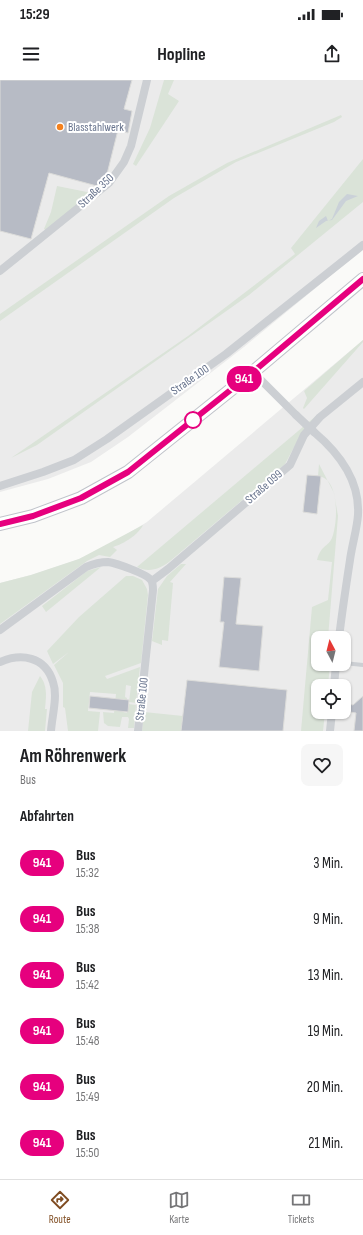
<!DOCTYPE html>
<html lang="de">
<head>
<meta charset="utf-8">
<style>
  :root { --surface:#fff; --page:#f6f6f6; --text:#202124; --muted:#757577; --line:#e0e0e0; --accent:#7f4c21 }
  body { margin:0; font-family:"Sofia Sans Condensed",sans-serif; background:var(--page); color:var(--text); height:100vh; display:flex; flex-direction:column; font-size:15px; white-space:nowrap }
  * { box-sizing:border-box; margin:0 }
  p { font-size:13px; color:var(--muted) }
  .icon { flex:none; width:22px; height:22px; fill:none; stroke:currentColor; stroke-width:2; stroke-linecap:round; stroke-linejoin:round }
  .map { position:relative; height:651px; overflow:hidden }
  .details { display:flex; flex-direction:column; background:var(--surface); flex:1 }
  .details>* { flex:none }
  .badge { padding:0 8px; border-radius:13px; font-size:14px; line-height:26px }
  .needle { width:26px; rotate:353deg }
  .controls { position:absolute; left:311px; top:551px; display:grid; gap:8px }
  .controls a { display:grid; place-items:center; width:40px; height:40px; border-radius:8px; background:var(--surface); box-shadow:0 1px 3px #0004; font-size:20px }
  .map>.badge { position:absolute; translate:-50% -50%; box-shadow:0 0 0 2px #fff }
  h2 { padding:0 20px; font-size:15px; line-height:36px }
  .round { display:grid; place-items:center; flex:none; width:42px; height:42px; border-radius:8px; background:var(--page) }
  .headline { display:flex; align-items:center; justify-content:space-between; height:68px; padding:0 20px }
  h1 { font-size:19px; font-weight:700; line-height:30px }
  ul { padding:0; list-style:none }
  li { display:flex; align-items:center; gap:12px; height:56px; padding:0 20px }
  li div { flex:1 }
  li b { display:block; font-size:15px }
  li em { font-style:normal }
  li .badge { min-width:44px; font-weight:700; text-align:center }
  .status { display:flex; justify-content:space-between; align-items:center; height:28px; padding:0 20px; background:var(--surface); direction:ltr }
  .status svg { height:11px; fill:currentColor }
  header { display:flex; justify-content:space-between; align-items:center; height:52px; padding:0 20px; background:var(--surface); font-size:18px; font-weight:700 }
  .menu { display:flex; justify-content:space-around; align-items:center; height:56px; border-top:1px solid var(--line); background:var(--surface); font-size:11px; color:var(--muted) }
  .menu a { display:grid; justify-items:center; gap:2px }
  .menu .current { color:var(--accent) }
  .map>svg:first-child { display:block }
  .built { fill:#ebebeb; fill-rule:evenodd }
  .green { fill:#dae3d8 }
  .water { fill:#cad1d8 }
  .building { fill:#b7bbc5; stroke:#dcdcda }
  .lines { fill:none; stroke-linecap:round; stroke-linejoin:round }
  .secondary-casing { stroke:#c0c3ca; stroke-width:14 }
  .lane { stroke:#cccfd3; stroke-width:4 }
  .street { stroke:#cccfd3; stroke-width:8 }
  .secondary { stroke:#fff; stroke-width:12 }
  .street-bridge { stroke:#cccfd3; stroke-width:8 }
  .line-casing { stroke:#fff; stroke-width:9 }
  .line { stroke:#e6007e; stroke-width:6 }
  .poi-dot { fill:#f4811e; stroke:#fff; stroke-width:1.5 }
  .stop-dot { fill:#fff; stroke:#e6007e; stroke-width:2 }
  .labels { text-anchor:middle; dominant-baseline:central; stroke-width:4; stroke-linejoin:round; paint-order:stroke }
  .poi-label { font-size:12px; fill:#66728c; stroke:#fff; text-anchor:start }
  .street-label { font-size:12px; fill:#66728c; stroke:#fff }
</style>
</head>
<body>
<div class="status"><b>15:29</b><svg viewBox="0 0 49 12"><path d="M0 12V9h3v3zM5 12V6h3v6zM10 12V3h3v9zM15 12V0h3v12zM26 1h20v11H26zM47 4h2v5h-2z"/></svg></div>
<header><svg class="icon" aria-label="menu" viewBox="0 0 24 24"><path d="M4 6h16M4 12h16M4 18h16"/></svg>Hopline<svg class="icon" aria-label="share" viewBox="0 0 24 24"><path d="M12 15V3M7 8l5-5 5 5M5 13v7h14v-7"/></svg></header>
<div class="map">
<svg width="363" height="651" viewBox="0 0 363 651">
  <rect width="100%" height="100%" fill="#fafaf8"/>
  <!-- built -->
  <path class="built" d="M0,0H363V169L244,267L128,357L91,382L48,399L0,412Z
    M363,260V651H0V503L31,495L79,479L112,463L147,442ZM318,558H344V584H318ZM318,606H344V632H318Z"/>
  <!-- green -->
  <path class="green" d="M164,0H174L168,14L179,21L136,86L133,84L150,48Z
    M341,35L342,37L334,42L236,82L174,118L0,241V234L169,116L227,83Z
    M363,79V122L249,215L37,365L11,378L188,256L295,174L291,168Z
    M57,106L92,113L46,150L44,149L51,132Z
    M363,260V262L304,329L303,328L307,318L304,311Z
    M323,330L299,358L285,384L169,482C159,489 149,493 137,487Z
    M319,384L334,413L338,436L328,558H318V584H330L328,606H318V632H325L323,651H301L312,527L328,520L332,482L317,480C321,465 328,467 332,458C338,442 340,398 318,396Z
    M143,445C139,454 124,464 113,467L117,470L110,477L99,475L87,481L0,544V503L31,495L79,479Z
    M181,484H186L170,502L173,503L168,561L162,560V565L152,561L158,509L167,496Z
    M101,487L46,532L42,526L87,491Z
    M126,496H133L142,500L147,509L148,515L141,583L105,596L107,599L140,587L136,623L129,622L131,606L126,605L125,617L127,618L126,624H123V632L127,633L128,624L136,625L134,648H128L129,639L128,637H122L120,647L108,646L104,643L103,632L114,633L116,614L90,612L88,631L100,632L98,651H68L65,628L63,627V603L54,585L69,572L53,584L47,571L79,537Z
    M40,596C48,606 46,617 45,629H47L45,651H28L32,612Z
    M144,632L183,636L181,651H142Z"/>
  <!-- water -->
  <path class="water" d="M347,114L358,116L346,121L332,140L326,141L316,148L319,141L326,136L328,141L332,139L339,122Z"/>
  <!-- building -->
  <path class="building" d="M0,0H132L124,29L132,31L128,53L118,50L106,98L97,106L49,93L31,159L0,151Z
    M307,395L321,396L317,434L303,432Z
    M224,497L241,498L236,544L263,546L259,591L219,587L224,542H220Z
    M187,600L287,610L283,651H181Z
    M90,616L129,620L128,632L89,628Z
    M363,616V651H354L356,633L344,631V623L353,625Z"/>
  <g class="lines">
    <!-- secondary casing -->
    <g class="secondary-casing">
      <path id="secondary" d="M0,444L33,436L81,418L128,392L253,292L363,199"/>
    </g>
    <!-- lane -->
    <path class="lane" d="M344,583L363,585"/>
    <!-- street -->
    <path class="street" d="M0,191L109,103L124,82L131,66L147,0
      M253,292L296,335
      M314,352C339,373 360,400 358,435C357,449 352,465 350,480C346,506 342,532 339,558
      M0,406L43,392L74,380L107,359L226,274L363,165
      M152,501L168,489L290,385L304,355L320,337L363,302
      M0,550L86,487C93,484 100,482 108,482C116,483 147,494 151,500C153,503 153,507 153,510L138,651
      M0,582C21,573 45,576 53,602C58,616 52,636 51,651
      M334,606L336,584
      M330,651L332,632"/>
    <!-- secondary -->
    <use href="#secondary" class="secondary"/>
    <!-- street-bridge -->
    <path class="street-bridge" d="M296,335L314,352"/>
  </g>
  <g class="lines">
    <!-- line casing -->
    <g class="line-casing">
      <path id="line" d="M0,444L33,436L81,418L128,392L253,292L363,199"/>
    </g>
    <!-- line -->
    <use href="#line" class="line"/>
  </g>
  <!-- markers -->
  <circle class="poi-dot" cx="60" cy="47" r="4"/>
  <circle class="stop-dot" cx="193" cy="340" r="8"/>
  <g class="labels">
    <!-- poi labels -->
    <g class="poi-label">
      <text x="68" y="47">Blasstahlwerk</text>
    </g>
    <!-- street labels -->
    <g class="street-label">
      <text transform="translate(96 111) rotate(-43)">Straße 350</text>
      <text transform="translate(190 300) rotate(-35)">Straße 100</text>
      <text transform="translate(264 407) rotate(-41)">Straße 099</text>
      <text transform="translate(142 619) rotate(-84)">Straße 100</text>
    </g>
  </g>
</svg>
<div class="controls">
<a><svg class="needle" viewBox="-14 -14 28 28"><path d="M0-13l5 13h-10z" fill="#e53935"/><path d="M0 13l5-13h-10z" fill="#757577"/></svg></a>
<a><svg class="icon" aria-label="locate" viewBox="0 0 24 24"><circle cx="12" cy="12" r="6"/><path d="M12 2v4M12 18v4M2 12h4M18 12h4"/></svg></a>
</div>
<b class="badge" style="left:244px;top:299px;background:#e6007e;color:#fff">941</b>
</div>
<section class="details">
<div class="headline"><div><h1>Am Röhrenwerk</h1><p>Bus</p></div><a class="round"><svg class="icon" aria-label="heart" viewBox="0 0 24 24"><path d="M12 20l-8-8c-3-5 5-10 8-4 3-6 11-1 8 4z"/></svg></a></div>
<h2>Abfahrten</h2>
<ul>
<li><span class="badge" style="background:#e6007e;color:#fff">941</span><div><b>Bus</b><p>15:32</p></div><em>3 Min.</em></li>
<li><span class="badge" style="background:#e6007e;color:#fff">941</span><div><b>Bus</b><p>15:38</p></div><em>9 Min.</em></li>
<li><span class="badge" style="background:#e6007e;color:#fff">941</span><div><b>Bus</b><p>15:42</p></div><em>13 Min.</em></li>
<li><span class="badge" style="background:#e6007e;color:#fff">941</span><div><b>Bus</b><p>15:48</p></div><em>19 Min.</em></li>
<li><span class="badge" style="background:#e6007e;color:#fff">941</span><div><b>Bus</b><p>15:49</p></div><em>20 Min.</em></li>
<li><span class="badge" style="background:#e6007e;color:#fff">941</span><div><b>Bus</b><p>15:50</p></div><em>21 Min.</em></li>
</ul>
</section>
<nav class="menu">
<a class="current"><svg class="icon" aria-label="directions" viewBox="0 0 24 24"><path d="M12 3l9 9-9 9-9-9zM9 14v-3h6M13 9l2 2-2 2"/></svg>Route</a>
<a><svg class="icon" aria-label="map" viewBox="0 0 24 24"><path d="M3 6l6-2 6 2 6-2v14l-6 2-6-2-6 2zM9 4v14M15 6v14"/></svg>Karte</a>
<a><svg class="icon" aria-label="tickets" viewBox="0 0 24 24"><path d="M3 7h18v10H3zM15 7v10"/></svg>Tickets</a>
</nav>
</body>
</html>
